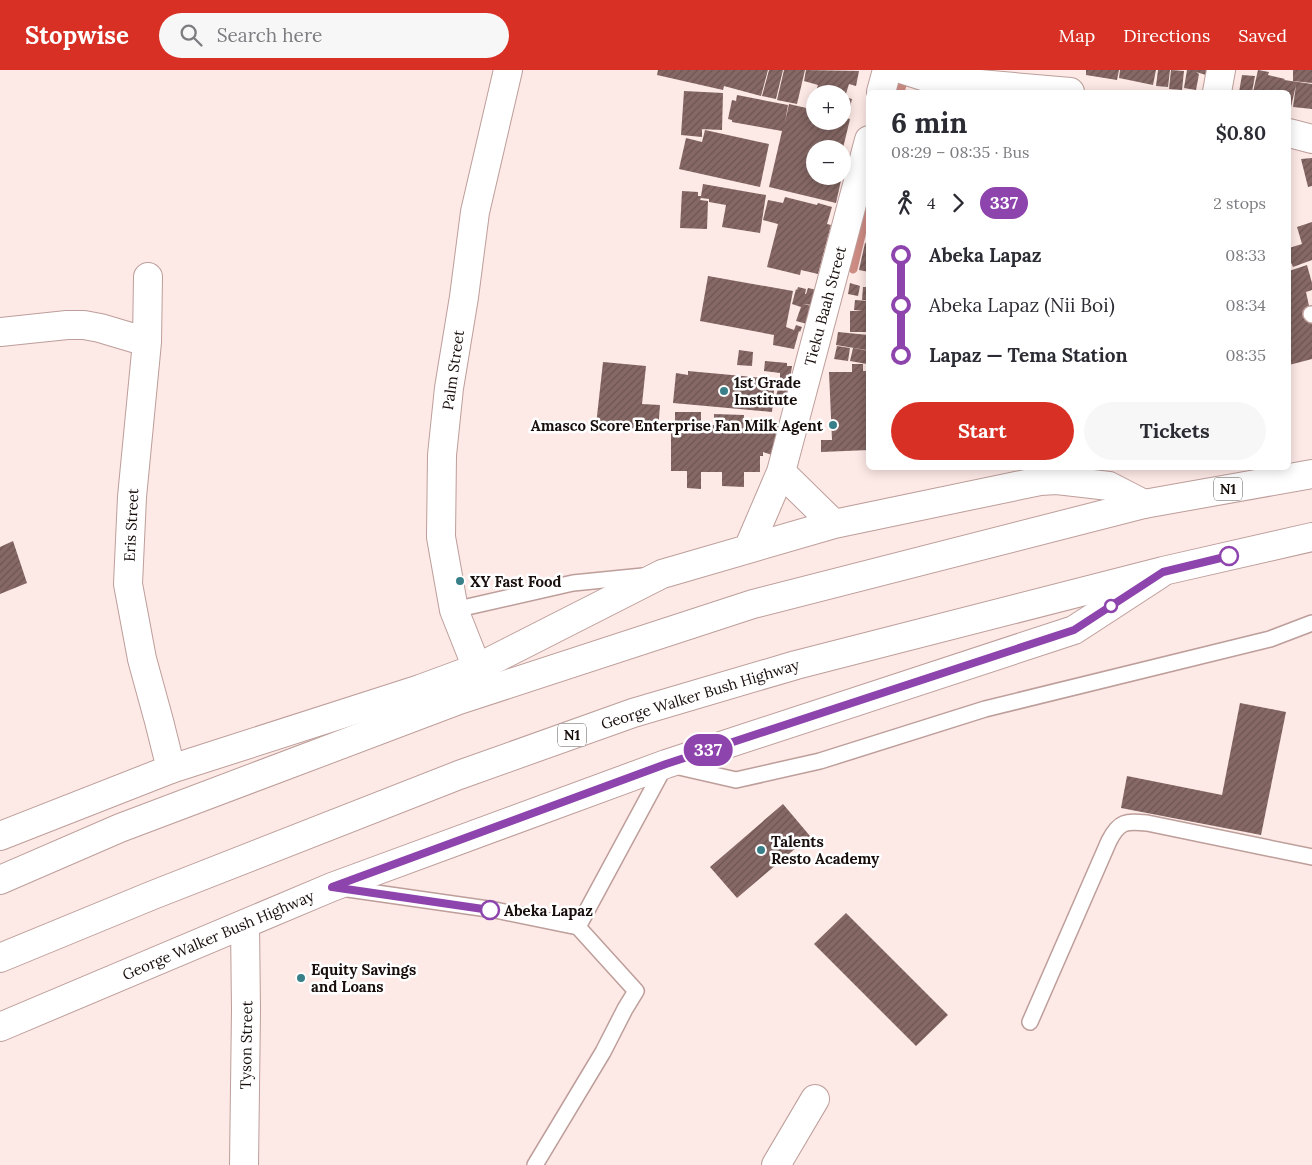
<!DOCTYPE html>
<html lang="en">
<head>
<meta charset="utf-8">
<style>
  :root { --surface:#fff; --page:#f7f7f7; --text:#2b2b33; --muted:#7c7c81; --accent:#d93025 }
  body { margin:0; font-family:Lora,serif; background:var(--page); color:var(--text); height:100vh; display:flex; flex-direction:column; font-size:19px; white-space:nowrap }
  * { box-sizing:border-box; margin:0 }
  p { font-size:16px; color:var(--muted) }
  .icon { flex:none; width:28px; height:28px; fill:none; stroke:currentColor; stroke-width:2; stroke-linecap:round; stroke-linejoin:round }
  .map { position:relative; flex:1; overflow:hidden }
  .side { position:absolute; left:866px; top:20px; width:425px; height:380px; display:flex; flex-direction:column; background:var(--surface); border-radius:8px; box-shadow:0 2px 12px #0003 }
  .side>* { flex:none }
  .badge { padding:0 10px; border-radius:16px; font-size:18px; line-height:32px }
  .buttons { position:absolute; left:806px; top:15px; display:grid; gap:10px }
  .buttons a { display:grid; place-items:center; width:45px; height:45px; border-radius:50%; background:var(--surface); box-shadow:0 2px 12px #0003; font-size:25px }
  .map>.badge { position:absolute; translate:-50% -50%; box-shadow:0 0 0 2px #fff }
  .legs { display:flex; align-items:center; gap:8px; height:55px; padding:0 25px; font-size:16px }
  .legs p { margin-inline-start:auto }
  .overview { display:flex; align-items:center; justify-content:space-between; height:85px; padding:0 25px }
  h1 { font-size:28px; font-weight:800; line-height:38px }
  .button { display:flex; gap:10px; margin-top:auto; padding:10px 25px }
  .button a { flex:1; height:58px; border-radius:30px; background:var(--accent); color:#fff; font-size:20px; font-weight:800; line-height:58px; text-align:center }
  .button a+a { background:var(--page); color:var(--text) }
  ul { padding:0 25px; list-style:none }
  li { display:flex; align-items:center; gap:18px; height:50px; font-size:19px }
  li i { display:grid; place-items:center; width:8px; height:100%; margin:0 6px; background:currentColor }
  li i::after { content:''; width:12px; height:12px; margin:-6px; border:4px solid; border-radius:50%; background:var(--surface) }
  li p { margin-inline-start:auto }
  li:first-child i { background:linear-gradient(#0000 50%,currentColor 0) }
  li:last-child i { background:linear-gradient(currentColor 50%,#0000 0) }
  header { display:flex; align-items:center; gap:30px; box-sizing:border-box; height:70px; padding:0 25px; background:var(--accent); color:#fff }
  header strong { font-size:24px }
  nav { display:flex; gap:28px; margin-inline-start:auto; font-size:18px }
  .search { width:350px; height:45px; background:var(--page); display:flex; align-items:center; gap:12px; box-sizing:border-box; padding:0 18px; border-radius:28px; color:var(--muted); font-size:19px }
  .map>svg:first-child { display:block }
  .lines { fill:none; stroke-linecap:round; stroke-linejoin:round }
  .stream { stroke:#cc8b83; stroke-width:9 }
  .building { fill:url(#building-hatch) }
  .service-casing { stroke:#bd9e9a; stroke-width:18 }
  .minor-casing { stroke:#bd9e9a; stroke-width:30 }
  .tertiary-casing { stroke:#bd9e9a; stroke-width:30 }
  .trunk-casing { stroke:#bd9e9a; stroke-width:30 }
  .service { stroke:#fff; stroke-width:15 }
  .minor { stroke:#fff; stroke-width:28 }
  .tertiary { stroke:#fff; stroke-width:28 }
  .trunk { stroke:#fff; stroke-width:28 }
  .line-1-casing { stroke:#fff; stroke-width:11 }
  .line-1 { stroke:#8e44ad; stroke-width:8 }
  .poi-dot { fill:#387f89; stroke:#fff; stroke-width:2 }
  .stop-1-dot { fill:#fff; stroke:#8e44ad; stroke-width:2.5 }
  .labels { text-anchor:middle; dominant-baseline:central; stroke-width:5; stroke-linejoin:round; paint-order:stroke }
  .shield { fill:#fff; stroke:#5d5655; stroke-width:1 }
  .shield-label { font-size:14px; font-weight:bold; fill:#180e0c }
  .street-label { font-size:15px; fill:#180e0c; stroke:#fff }
  .poi-label { font-size:15px; font-weight:bold; fill:#180e0c; stroke:#fff; text-anchor:start }
  .stop-label { font-size:15px; font-weight:bold; fill:#180e0c; stroke:#fff; text-anchor:start }
</style>
</head>
<body>
<header>
<strong>Stopwise</strong>
<div class="search"><svg class="icon" aria-label="search" viewBox="0 0 24 24"><circle cx="10" cy="10" r="6"/><path d="M15 15l6 6"/></svg>Search here</div>
<nav><a>Map</a><a>Directions</a><a>Saved</a></nav>
</header>
<div class="map">
<svg width="1312" height="1095" viewBox="0 0 1312 1095">
  <defs>
    <pattern id="building-hatch" width="6" height="6" patternUnits="userSpaceOnUse" patternTransform="scale(1.25)"><rect width="6" height="6" fill="#866966"/><path d="M-1 1l2-2M0 6l6-6M5 7l2-2" fill="none" stroke="#6d5552"/></pattern>
  </defs>
  <rect width="100%" height="100%" fill="#fde9e6"/>
  <g class="lines">
    <!-- stream -->
    <path class="stream" d="M900,22L905,4
      M853,199L869,131"/>
  </g>
  <!-- building -->
  <path class="building" d="M658,0H768L761,26L724,16L723,20L657,5Z
    M769,0H783L776,29L762,26Z
    M784,0H805L797,34L777,30Z
    M806,0L859,1L856,16L849,14L845,27L852,29L848,46L842,44V24H815L818,15L804,11Z
    M1086,0H1119L1117,10L1086,5Z
    M1120,0H1156L1153,15L1119,8Z
    M1158,0H1170L1168,17L1156,16Z
    M1171,0L1184,1L1182,20L1169,19Z
    M1187,0H1208L1206,5L1196,2L1199,4L1196,20L1184,18Z
    M1258,0L1269,2L1268,5L1285,9L1284,10L1312,14V39L1293,37L1296,15L1291,37L1289,36V22H1253Z
    M1293,0H1312V13L1293,11Z
    M1242,5L1255,6L1252,22H1239Z
    M684,21L723,23L722,60L700,59H702V67L681,65Z
    M737,25L788,35L785,52L789,34L815,40V51H842V47L850,49L843,78L823,73L822,77L826,79H815V106H842L836,133L769,117L782,61L732,52V50L728,49L732,30L736,31Z
    M705,60L769,74L760,117L679,99L686,68L702,72Z
    M1312,88V116L1308,117L1301,89Z
    M703,114L766,125L760,163L722,157L726,135L709,132V129L701,128L700,130L708,131L707,159L680,158L682,121L698,122V126H701Z
    M785,127L817,135L818,133L832,137L827,154L831,155L818,204L801,200L800,205L767,197L778,154L763,150L768,130L783,133Z
    M1312,152V190L1293,197L1289,188V178L1302,174L1297,157Z
    M865,173L869,174V202L859,200Z
    M1307,195L1312,213V220L1306,222L1312,250V289L1289,295V201Z
    M708,206L793,221L786,257L794,260L796,255L802,257L800,262L799,261L794,279L773,275L774,265L700,251Z
    M850,213L860,216L858,226L848,224Z
    M798,217L806,219L805,224H806L808,218L817,220L813,235L803,234L812,236L811,255L796,251L801,237L792,234L796,219L797,220Z
    M863,217H869V230H862Z
    M855,230L869,231V262H850V241H863L854,240Z
    M838,262L868,265L866,280L836,275Z
    M837,276L850,278L848,291L834,289Z
    M853,278L869,281L867,294L850,291Z
    M739,280L753,282L752,296L737,295Z
    M765,291L787,293V296H792L790,310L780,309V303L764,301Z
    M603,292L646,296L642,334L660,335L658,361L596,355Z
    M852,294H863V301H869V380L821,382V370H832L829,302H852Z
    M688,301L775,309L772,342L673,333L676,303L688,305Z
    M781,309L790,312L788,321L778,319Z
    M778,319L793,323L789,337L774,333Z
    M675,342H701V355H714V344L744,345V349L780,352L772,385L763,382V386H760V402H744V417L722,416V402H701V419L687,418V401H671V354H675Z
    M13,471L27,513L0,524V477Z
    M1240,633L1286,642L1261,765L1121,738L1127,706L1222,725Z
    M783,734L810,766L737,828L710,797Z
    M846,843L948,945L916,976L814,874Z"/>
  <g class="lines">
    <!-- service casing -->
    <g class="service-casing">
      <path id="service" d="M1311,244L1312,245
        M454,540L573,513L643,506
        M341,818L495,840L578,857L636,921L625,939L603,982L535,1095
        M578,857L666,694L736,710L820,691L985,639L1270,569L1312,553
        M1030,952L1109,771C1119,751 1126,751 1147,753L1312,787"/>
    </g>
    <!-- minor casing -->
    <g class="minor-casing">
      <path id="minor" d="M904,0L935,10L1070,22
        M1217,22L1221,0
        M1289,63L1312,69
        M148,207L147,272L132,427L128,514L142,589L159,651L171,699
        M0,262L67,255H84L100,258L147,272
        M477,598L454,540L441,467L442,385L449,318L464,227L475,142L508,0
        M244,1095L246,940L245,854
        M776,1095L815,1029"/>
    </g>
    <!-- tertiary casing -->
    <g class="tertiary-casing">
      <path id="tertiary" d="M881,22L887,0
        M781,402L834,454
        M748,479L781,402L869,70
        M0,766L171,699L420,619L477,598L662,504L834,454L1040,411L1057,410L1109,416L1144,434
        M0,957L332,817L666,694L1074,560L1160,504"/>
    </g>
    <!-- trunk casing -->
    <g class="trunk-casing">
      <path id="trunk" d="M0,810L120,758L459,630L753,534L1144,434L1312,404
        M0,888L153,825L459,705L633,643L796,595L1163,501L1312,467"/>
    </g>
    <!-- service -->
    <use href="#service" class="service"/>
    <!-- minor -->
    <use href="#minor" class="minor"/>
    <!-- tertiary -->
    <use href="#tertiary" class="tertiary"/>
    <!-- trunk -->
    <use href="#trunk" class="trunk"/>
  </g>
  <g class="lines">
    <!-- line-1 casing -->
    <g class="line-1-casing">
      <path id="line-1" d="M490,840L332,817L666,694L1074,560L1163,502L1229,486"/>
    </g>
    <!-- line-1 -->
    <use href="#line-1" class="line-1"/>
  </g>
  <!-- markers -->
  <g class="poi-dot">
    <circle cx="724" cy="321" r="5"/>
    <circle cx="833" cy="355" r="5"/>
    <circle cx="460" cy="511" r="5"/>
    <circle cx="761" cy="780" r="5"/>
    <circle cx="301" cy="908" r="5"/>
  </g>
  <g class="stop-1-dot">
    <circle cx="1229" cy="486" r="9"/>
    <circle cx="1111" cy="536" r="6"/>
    <circle cx="490" cy="840" r="9"/>
  </g>
  <g class="labels">
    <!-- shield labels -->
    <g class="shield">
      <rect x="1214" y="407.5" width="28" height="23" rx="4"/>
      <rect x="558" y="653.5" width="28" height="23" rx="4"/>
    </g>
    <g class="shield-label">
      <text x="1228" y="419">N1</text>
      <text x="572" y="665">N1</text>
    </g>
    <!-- street labels -->
    <g class="street-label">
      <text transform="translate(825 236) rotate(-75)">Tieku Baah Street</text>
      <text transform="translate(453 300) rotate(-82)">Palm Street</text>
      <text transform="translate(131 455) rotate(-87)">Eris Street</text>
      <text transform="translate(700 624) rotate(-17)">George Walker Bush Highway</text>
      <text transform="translate(218 865) rotate(-23)">George Walker Bush Highway</text>
      <text transform="translate(246 975) rotate(-89)">Tyson Street</text>
    </g>
    <!-- poi labels -->
    <g class="poi-label">
      <text x="734" y="312">1st Grade<tspan x="734" dy="17">Institute</tspan></text>
      <text x="823" y="355" text-anchor="end">Amasco Score Enterprise Fan Milk Agent</text>
      <text x="470" y="511">XY Fast Food</text>
      <text x="771" y="771">Talents<tspan x="771" dy="17">Resto Academy</tspan></text>
      <text x="311" y="899">Equity Savings<tspan x="311" dy="17">and Loans</tspan></text>
    </g>
    <!-- stop labels -->
    <g class="stop-label">
      <text x="504" y="840">Abeka Lapaz</text>
    </g>
  </g>
</svg>
<div class="buttons">
<a>+</a>
<a>−</a>
</div>
<b class="badge" style="left:708px;top:680px;background:#8e44ad;color:#fff">337</b>
<section class="side">
<div class="overview"><div><h1>6 min</h1><p>08:29 – 08:35 · Bus</p></div><b>$0.80</b></div>
<div class="legs"><svg class="icon" aria-label="walk" viewBox="0 0 24 24"><circle cx="13" cy="4" r="2"/><path d="M13 8l-2 6 4 7M11 14l-3 7M7 12l3-4h3l4 4"/></svg>4<svg class="icon" aria-label="forward" viewBox="0 0 24 24"><path d="M9 5l7 7-7 7"/></svg><b class="badge" style="background:#8e44ad;color:#fff">337</b><p>2 stops</p></div>
<ul>
<li><i style="color:#8e44ad"></i><b>Abeka Lapaz</b><p>08:33</p></li>
<li><i style="color:#8e44ad"></i><span>Abeka Lapaz (Nii Boi)</span><p>08:34</p></li>
<li><i style="color:#8e44ad"></i><b>Lapaz — Tema Station</b><p>08:35</p></li>
</ul>
<div class="button"><a>Start</a><a>Tickets</a></div>
</section>
</div>
</body>
</html>
